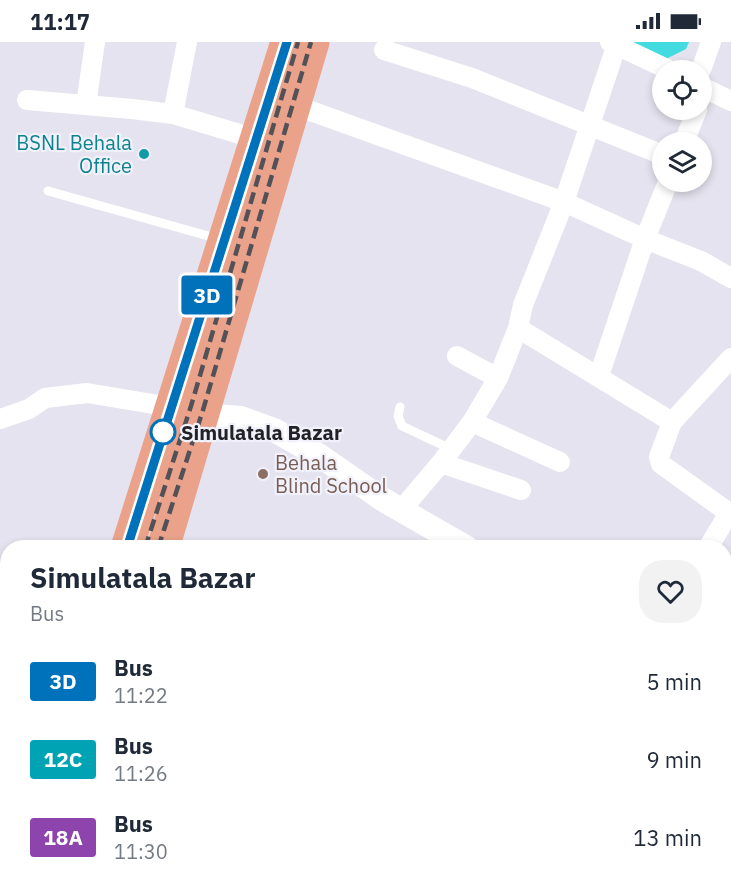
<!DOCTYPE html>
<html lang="en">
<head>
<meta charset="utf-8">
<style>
  :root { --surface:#fff; --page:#f2f2f3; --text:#1f2937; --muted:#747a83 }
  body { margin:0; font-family:"IBM Plex Sans",sans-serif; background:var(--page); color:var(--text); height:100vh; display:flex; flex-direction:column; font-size:22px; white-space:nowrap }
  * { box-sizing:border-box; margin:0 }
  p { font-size:20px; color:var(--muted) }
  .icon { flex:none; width:33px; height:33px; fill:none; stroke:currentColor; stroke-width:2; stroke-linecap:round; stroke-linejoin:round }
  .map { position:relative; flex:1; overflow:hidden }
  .sheet { position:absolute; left:0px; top:498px; width:732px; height:350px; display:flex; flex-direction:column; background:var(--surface); border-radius:24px 24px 0 0; box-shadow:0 3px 9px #0003 }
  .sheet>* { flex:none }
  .badge { padding:0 12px; border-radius:4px; font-size:21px; line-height:39px }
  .buttons { position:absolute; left:652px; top:18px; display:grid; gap:12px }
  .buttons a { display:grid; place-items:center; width:60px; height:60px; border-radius:50%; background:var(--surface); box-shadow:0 3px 9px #0003; font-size:30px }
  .map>.badge { position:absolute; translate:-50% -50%; box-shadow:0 0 0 3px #fff }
  .round { display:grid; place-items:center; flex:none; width:63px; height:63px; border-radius:24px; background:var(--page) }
  .summary { display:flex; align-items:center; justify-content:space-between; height:102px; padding:0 30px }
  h1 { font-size:28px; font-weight:800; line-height:45px }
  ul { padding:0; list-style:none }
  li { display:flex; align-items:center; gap:18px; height:78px; padding:0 30px }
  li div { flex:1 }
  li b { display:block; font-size:22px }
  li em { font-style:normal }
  li .badge { min-width:66px; font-weight:700; text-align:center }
  .status { display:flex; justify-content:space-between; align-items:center; height:42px; padding:0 30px; background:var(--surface); direction:ltr }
  .status svg { height:16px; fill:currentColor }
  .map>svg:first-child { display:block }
  .green { fill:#b8b3ed }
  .water { fill:#42dbe0 }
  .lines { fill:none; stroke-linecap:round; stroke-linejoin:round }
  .service { stroke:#fff; stroke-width:9 }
  .minor { stroke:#fff; stroke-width:20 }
  .tertiary { stroke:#fff; stroke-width:24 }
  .secondary { stroke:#fff; stroke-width:27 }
  .trunk { stroke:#eaa28b; stroke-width:33 }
  .rail { stroke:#515157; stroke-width:4.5; stroke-dasharray:12 6; stroke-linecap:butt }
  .line-casing { stroke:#fff; stroke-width:14 }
  .line { stroke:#0072bc; stroke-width:9 }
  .culture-dot { fill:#0f9aa8; stroke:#f1f1fc; stroke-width:2 }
  .stop-dot { fill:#fff; stroke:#0072bc; stroke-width:3 }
  .education-dot { fill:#8d6e63; stroke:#f1f1fc; stroke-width:2 }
  .labels { text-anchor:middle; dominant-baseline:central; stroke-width:4.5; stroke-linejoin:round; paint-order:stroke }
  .culture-label { font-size:20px; fill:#0d838f; stroke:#f1f1fc; text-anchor:end }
  .stop-label { font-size:20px; font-weight:bold; fill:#222226; stroke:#f1f1fc; text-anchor:start }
  .education-label { font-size:20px; fill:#785e54; stroke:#f1f1fc; text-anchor:start }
</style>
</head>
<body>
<div class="status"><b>11:17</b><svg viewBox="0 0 49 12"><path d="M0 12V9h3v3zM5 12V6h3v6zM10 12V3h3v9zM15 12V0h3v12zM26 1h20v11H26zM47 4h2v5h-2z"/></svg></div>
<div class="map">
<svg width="731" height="847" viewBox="0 0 731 847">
  <rect width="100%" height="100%" fill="#e4e3ef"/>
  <!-- green -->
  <path class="green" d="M731,560V662L725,656L724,574Z"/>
  <!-- water -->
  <path class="water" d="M632,0H689L686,7L666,17Z"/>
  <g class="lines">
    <!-- service -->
    <path class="service" d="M48,149L219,197
      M400,365L398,374L402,384L451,407"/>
    <!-- minor -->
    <path class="minor" d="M610,0L669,28
      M384,8L472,36L663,113
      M701,28L711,0
      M702,45L731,59
      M27,58L132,67L173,72L256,97
      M86,63L95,0
      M294,63L564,160L645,197L701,219L731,236
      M173,72L187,0
      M684,100L697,68
      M518,286L672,380
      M457,314L498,336
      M599,334L645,197L668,140
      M0,377L29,367L45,356L87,351L171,365
      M472,380L560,420
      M441,421L521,448
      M402,467L441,421L472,380L498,336L518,286L523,263L564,160L617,2
      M708,506L729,471L661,422L659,415L672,380L731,316
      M250,840L264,847
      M610,847L612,840"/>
    <!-- tertiary -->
    <path class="tertiary" d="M187,369L203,373L241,376L274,388L320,414L382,457L467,506
      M724,668L731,674"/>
    <!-- secondary -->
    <path class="secondary" d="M724,774L731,759
      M694,847L697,840"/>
    <!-- trunk -->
    <path class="trunk" d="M127,506L287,0
      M163,506L313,0
      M18,847L20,840
      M58,847L61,840"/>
    <!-- rail -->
    <path class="rail" d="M145,506L191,364L298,0
      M158,506L203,368L311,0
      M29,847L32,840
      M42,847L45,840"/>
  </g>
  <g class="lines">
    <!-- line casing -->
    <g class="line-casing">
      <path id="line" d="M127,506L287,0"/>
    </g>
    <!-- line -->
    <use href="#line" class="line"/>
  </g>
  <!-- markers -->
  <circle class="culture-dot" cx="144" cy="112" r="6"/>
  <circle class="stop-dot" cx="163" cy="390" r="12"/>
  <circle class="education-dot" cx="263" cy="432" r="6"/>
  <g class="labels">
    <!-- culture labels -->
    <g class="culture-label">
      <text x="132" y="100">BSNL Behala<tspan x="132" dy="23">Office</tspan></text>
    </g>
    <!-- stop labels -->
    <g class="stop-label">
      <text x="181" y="390">Simulatala Bazar</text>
    </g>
    <!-- education labels -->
    <g class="education-label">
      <text x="275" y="420">Behala<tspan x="275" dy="23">Blind School</tspan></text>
    </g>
  </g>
</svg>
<div class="buttons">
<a><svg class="icon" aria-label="locate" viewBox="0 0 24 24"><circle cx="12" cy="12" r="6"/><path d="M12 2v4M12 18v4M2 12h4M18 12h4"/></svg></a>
<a><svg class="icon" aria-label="layers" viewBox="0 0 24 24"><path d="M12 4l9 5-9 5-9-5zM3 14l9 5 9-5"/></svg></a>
</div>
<b class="badge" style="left:207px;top:253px;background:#0072bc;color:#fff">3D</b>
<section class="sheet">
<div class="summary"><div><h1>Simulatala Bazar</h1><p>Bus</p></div><a class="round"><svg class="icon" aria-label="heart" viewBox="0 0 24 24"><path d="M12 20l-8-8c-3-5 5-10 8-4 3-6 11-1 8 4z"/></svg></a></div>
<ul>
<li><span class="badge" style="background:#0072bc;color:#fff">3D</span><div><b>Bus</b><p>11:22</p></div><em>5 min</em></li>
<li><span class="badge" style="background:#00a3b4;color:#fff">12C</span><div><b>Bus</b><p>11:26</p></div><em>9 min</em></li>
<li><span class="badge" style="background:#8e44ad;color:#fff">18A</span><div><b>Bus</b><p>11:30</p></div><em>13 min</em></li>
</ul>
</section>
</div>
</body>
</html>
